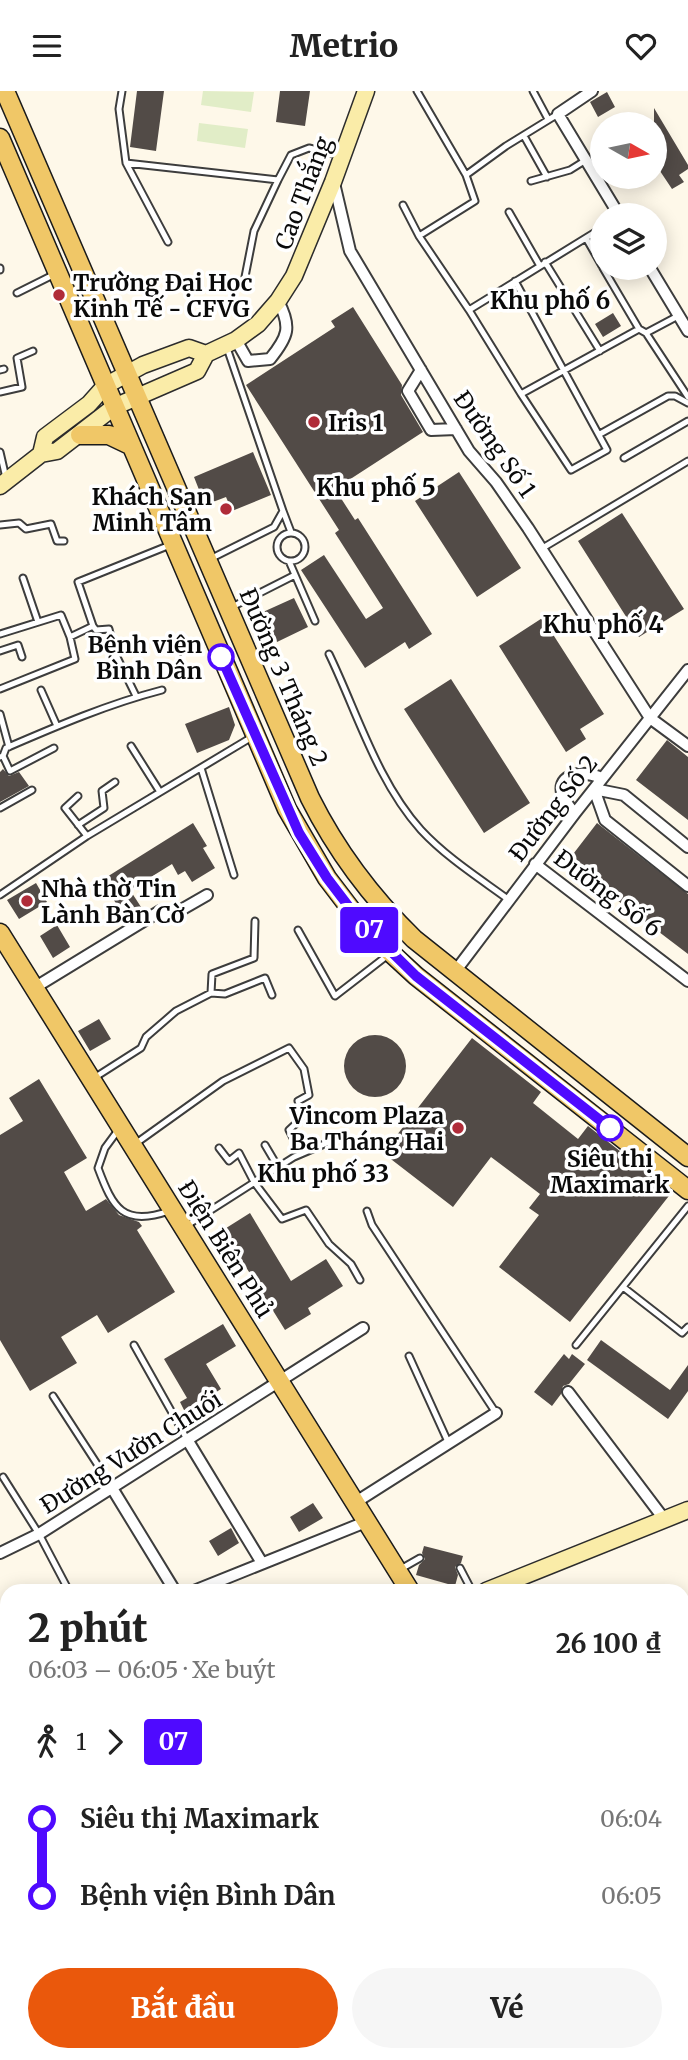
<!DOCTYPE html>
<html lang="vi">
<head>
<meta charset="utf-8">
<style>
  :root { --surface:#fff; --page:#f6f6f6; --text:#222; --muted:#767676; --accent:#ea580c }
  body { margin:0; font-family:Merriweather,serif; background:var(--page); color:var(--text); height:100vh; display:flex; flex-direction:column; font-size:26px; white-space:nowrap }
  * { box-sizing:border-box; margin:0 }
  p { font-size:23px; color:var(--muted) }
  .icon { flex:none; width:38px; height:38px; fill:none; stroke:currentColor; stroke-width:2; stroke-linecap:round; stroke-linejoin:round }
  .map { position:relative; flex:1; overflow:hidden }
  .panel { position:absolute; left:0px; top:1493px; width:690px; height:478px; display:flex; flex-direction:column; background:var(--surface); border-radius:21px 21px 0 0; box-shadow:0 4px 18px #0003 }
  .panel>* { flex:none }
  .badge { padding:0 14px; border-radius:5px; font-size:24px; line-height:46px }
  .needle { width:46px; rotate:99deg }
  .controls { position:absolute; left:590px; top:21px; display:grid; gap:14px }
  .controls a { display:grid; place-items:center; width:77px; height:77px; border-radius:50%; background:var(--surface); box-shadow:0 4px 18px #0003; font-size:35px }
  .map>.badge { position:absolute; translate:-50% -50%; box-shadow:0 0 0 4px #fff }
  .legs { display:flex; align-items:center; gap:10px; height:77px; padding:0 28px; font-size:23px }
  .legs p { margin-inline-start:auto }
  .head { display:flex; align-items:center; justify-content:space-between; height:119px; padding:0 28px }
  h1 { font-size:38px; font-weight:800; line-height:52px }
  .button { display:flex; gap:14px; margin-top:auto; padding:14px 28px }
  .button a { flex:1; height:80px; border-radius:42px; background:var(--accent); color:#fff; font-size:28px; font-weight:800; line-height:80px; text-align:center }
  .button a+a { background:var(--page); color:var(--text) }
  ul { padding:0 28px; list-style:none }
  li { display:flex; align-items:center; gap:24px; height:77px; font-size:26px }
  li i { display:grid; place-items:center; width:10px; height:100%; margin:0 9px; background:currentColor }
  li i::after { content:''; width:18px; height:18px; margin:-9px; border:5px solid; border-radius:50%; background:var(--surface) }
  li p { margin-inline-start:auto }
  li:first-child i { background:linear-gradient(#0000 50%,currentColor 0) }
  li:last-child i { background:linear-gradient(currentColor 50%,#0000 0) }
  header { display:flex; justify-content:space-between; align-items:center; height:91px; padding:0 28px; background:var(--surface); font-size:32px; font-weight:800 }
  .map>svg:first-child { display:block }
  .pitch { fill:#e1edc7 }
  .building { fill:#524b47 }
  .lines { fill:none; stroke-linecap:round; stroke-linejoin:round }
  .lane-casing { stroke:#3d3d3d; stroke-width:9 }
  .street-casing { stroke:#3d3d3d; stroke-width:14 }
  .secondary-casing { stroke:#2c2c2c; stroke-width:19 }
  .primary-casing { stroke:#1b1b1b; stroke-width:21 }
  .lane { stroke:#fff; stroke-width:5 }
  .street { stroke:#fff; stroke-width:10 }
  .secondary { stroke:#faeca8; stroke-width:16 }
  .primary { stroke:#f0c767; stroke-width:18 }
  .line-1-casing { stroke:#fff; stroke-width:16 }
  .line-1 { stroke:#4f0aff; stroke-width:10 }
  .poi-dot { fill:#b02c39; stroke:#fff; stroke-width:2.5 }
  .stop-1-dot { fill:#fff; stroke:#4f0aff; stroke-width:3.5 }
  .labels { text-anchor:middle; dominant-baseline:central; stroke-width:7; stroke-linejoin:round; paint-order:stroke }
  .street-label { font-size:23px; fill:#0a0a0a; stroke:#fff }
  .poi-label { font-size:23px; font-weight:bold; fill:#0a0a0a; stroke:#fff; text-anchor:start }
  .stop-label { font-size:23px; font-weight:bold; fill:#0a0a0a; stroke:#fff; text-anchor:end }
  .neighbourhood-label { font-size:24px; font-weight:bold; fill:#0a0a0a; stroke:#fff }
</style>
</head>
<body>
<header><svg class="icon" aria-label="menu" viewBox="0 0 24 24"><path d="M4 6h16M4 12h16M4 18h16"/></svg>Metrio<svg class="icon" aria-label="heart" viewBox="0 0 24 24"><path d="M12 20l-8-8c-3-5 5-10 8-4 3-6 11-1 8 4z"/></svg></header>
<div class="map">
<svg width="688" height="1969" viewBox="0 0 688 1969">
  <rect width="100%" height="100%" fill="#fef8e9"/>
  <!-- pitch -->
  <path class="pitch" d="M203,0L254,1L251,21L201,14Z
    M199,32L248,38L245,57L197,50Z"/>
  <!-- building -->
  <path class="building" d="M137,0H164L156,60L130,56Z
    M280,0H310L305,35L276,31Z
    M607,1L615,16L598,26L590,11Z
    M654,17L688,74V78L679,84L684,91L672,98L654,71Z
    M353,216L402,294L401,304L423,341L335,398L355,429L358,427L432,543L409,558L405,551L365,577L301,479L324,464L366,528L383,517L335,442L339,439L246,294L335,236L331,230Z
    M613,222L621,235L603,246L595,233Z
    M253,361L271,404L232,420L226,406L205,414L194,386Z
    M459,381L521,477L477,506L415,410Z
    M622,422L684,518L639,546L578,450Z
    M294,507L308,536L277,551L263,521Z
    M550,522L562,540L554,545L604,623L580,638L586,648L566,661L499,555Z
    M451,588L530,712L484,742L404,618Z
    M229,616L235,634L229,649L197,662L185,633Z
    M667,649L688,666V729L636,689Z
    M3,678L9,685L19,681L29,695L0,711V681Z
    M193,732L207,755L203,757L215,777L192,791L185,780L178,784L172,773L130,799L141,816L124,826L102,789Z
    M597,732L688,803V863L567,771Z
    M36,792L47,811L19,828L7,809Z
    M57,834L70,856L53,867L40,845Z
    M99,928L111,948L90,960L78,940Z
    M344 975a31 31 0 1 1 62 0a31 31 0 1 1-62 0Z
    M472,947L541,1001L533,1012L578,1048L588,1035L672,1101L570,1231L499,1176L539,1124L529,1117L540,1103L491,1066L453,1116L383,1062Z
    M39,988L87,1067L64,1081L86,1120L106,1108L119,1124L139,1131L142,1135L137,1139L175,1201L108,1242L97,1224L61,1246L77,1272L30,1300L0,1249V1044L23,1030L9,1007Z
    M250,1122L291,1190L326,1168L343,1195L308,1217L311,1223L285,1239L223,1139Z
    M223,1233L236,1255L206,1273L221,1298L185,1321L180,1311L187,1307L164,1268Z
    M601,1249L670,1299L688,1274V1300L668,1328L587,1269Z
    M564,1263L569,1268L572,1263L585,1273L569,1293L563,1295L561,1303L552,1315L534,1301Z
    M313,1412L323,1427L299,1441L290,1426Z
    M231,1437L239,1452L218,1465L209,1450Z
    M424,1455L463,1465L461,1472L455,1476L458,1484L455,1495L416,1484L419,1474L425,1468L422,1462Z"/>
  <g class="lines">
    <!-- lane casing -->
    <g class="lane-casing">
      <path id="lane" d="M122,0L119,18L126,72L168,151
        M417,0L466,84L475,110L419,145
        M533,0L548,28
        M524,45L547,86
        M126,72L278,89L291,64L309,57L339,64
        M466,84L506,55L558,23
        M531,90L570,79L586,69
        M403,114L419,145L469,219L602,137
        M509,121L540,175
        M586,147L602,175
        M545,171L600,260
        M0,177V179
        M603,177L639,238
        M515,190L607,359L571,379L521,303
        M244,191L254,140L278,89
        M17,202L55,183
        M469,219L521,303L639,238L646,242L678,225
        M646,242L688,306
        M0,279L4,278
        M0,301L22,296L17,267L33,260
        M600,343L668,305H675L688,312
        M0,361L6,387
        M624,367L688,330
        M283,420L291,441
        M0,434L19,432L26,438L51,433L57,450H64
        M277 456a14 14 0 1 1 28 0a14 14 0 1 1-28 0Z
        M541,458L688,370
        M210,468L274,436L283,420L227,257
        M289,470L315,530
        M23,487L38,531
        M232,516L295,484
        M93,535L78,491L170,454
        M93,535L96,539L109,538L115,562L136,605
        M0,543L61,524L70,546L93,535
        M0,560L18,554L22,566
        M329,563C357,621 377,690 421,739C446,766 479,787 509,809
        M0,598L75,568L70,546
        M41,599L57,635
        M0,623L9,656
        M131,655L160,701
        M3,665L10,680L54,657
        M0,666L3,665L6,657C57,635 108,613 162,599
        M201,677L234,784
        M78,705L65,717L87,745
        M0,717L32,699
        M78,734L104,717L102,700L115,691
        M0,804L87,745L252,646
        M298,839L335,905L388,864
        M211,902L212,883L254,867L255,830
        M94,987L141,957L146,946L176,920L211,902L225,903L265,887L272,904
        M119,1038L105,1057L98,1077C113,1117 123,1136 169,1120
        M135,1053L223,990L289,957L304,978L309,1004L298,1010L304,1025L289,1039L301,1063
        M265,1054L278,1076
        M219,1057L229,1070L239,1062L254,1091L282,1128L306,1119L329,1153L351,1173L360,1189
        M367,1120L372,1134L496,1322
        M186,1135L294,1066L329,1051
        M623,1196L682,1242L688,1236
        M134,1254L188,1350
        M576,1254L688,1115
        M409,1265L449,1353
        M53,1305L112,1396
        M3,1386L39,1443L69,1500
        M460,1477L472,1500
        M399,1479L420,1467
        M0,1686L7,1684
        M0,1858L7,1853
        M0,1922L7,1917
        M133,1964L137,1969
        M24,1969L32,1964
        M109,1969L117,1964
        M202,1969L208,1964
        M284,1969L290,1964"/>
    </g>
    <!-- street casing -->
    <g class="street-casing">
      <path id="street" d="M592,0L558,23L619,124
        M334,92L350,160L469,360L496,391L528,437L650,627L688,655
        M650,177L688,240
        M236,249L248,270L270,268C288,246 292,236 278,210
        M421,279L408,300L431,339L456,338
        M594,698L605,729L688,795
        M594,698L624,704L688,756
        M575,722C546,693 568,674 602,687
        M535,773L688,890
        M454,882L575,722L688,579
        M34,897L160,820L167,827L207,804
        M568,1301L664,1428
        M188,1350L262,1472
        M112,1397L175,1500
        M356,1411L496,1322
        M0,1462L39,1443L363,1237
        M194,1500L368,1430
        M0,1566L7,1564
        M0,1576L7,1618
        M0,1801L7,1796
        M620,1969L624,1964"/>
    </g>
    <!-- secondary casing -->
    <g class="secondary-casing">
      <path id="secondary" d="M41,363L45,346L89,313L105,295L143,274L189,257L206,263
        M0,395L41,363L57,360L114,316L197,280L206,263L236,249L258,233L278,210L294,185L333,91L366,0
        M486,1500L688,1419
        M0,1734L7,1731"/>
    </g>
    <!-- primary casing -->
    <g class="primary-casing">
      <path id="primary" d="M5,0L310,707C337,761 371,806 414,848L688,1066
        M0,47L287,718L327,787L359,829L391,862L416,885L688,1099
        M80,344H109L130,354
        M0,842L410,1500
        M682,1633L688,1626
        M682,1923L688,1931
        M413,1969L417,1964
        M433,1969L437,1964"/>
    </g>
    <!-- lane -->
    <use href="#lane" class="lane"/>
    <!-- street -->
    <use href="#street" class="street"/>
    <!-- secondary -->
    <use href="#secondary" class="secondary"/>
    <!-- primary -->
    <use href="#primary" class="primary"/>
  </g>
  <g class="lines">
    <!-- line-1 casing -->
    <g class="line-1-casing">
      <path id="line-1" d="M221,566L299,742L327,787L359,829L416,885L610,1037"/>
    </g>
    <!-- line-1 -->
    <use href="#line-1" class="line-1"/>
  </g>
  <!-- markers -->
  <g class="poi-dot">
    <circle cx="59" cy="204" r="7"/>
    <circle cx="314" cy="331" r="7"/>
    <circle cx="226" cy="418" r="7"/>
    <circle cx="27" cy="810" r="7"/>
    <circle cx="458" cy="1037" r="7"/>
  </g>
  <g class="stop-1-dot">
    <circle cx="221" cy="566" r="12"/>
    <circle cx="610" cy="1037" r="12"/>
  </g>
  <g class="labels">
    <!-- street labels -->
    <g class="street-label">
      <text transform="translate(303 102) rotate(-69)">Cao Thắng</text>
      <text transform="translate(495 353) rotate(55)">Đường Số 1</text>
      <text transform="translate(284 586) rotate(67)">Đường 3 Tháng 2</text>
      <text transform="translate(553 717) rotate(-52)">Đường Số 2</text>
      <text transform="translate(608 802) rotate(37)">Đường Số 6</text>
      <text transform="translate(226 1158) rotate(58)">Điện Biên Phủ</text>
      <text transform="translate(131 1361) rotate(-32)">Đường Vườn Chuối</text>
    </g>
    <!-- poi labels -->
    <g class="poi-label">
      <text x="73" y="191">Trường Đại Học<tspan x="73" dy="26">Kinh Tế - CFVG</tspan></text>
      <text x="328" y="331">Iris 1</text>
      <text x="212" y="405" text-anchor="end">Khách Sạn<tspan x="212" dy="26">Minh Tâm</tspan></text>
      <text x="41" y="797">Nhà thờ Tin<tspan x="41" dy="26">Lành Bàn Cờ</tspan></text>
      <text x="444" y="1024" text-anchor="end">Vincom Plaza<tspan x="444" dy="26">Ba Tháng Hai</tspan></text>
    </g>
    <!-- stop labels -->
    <g class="stop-label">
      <text x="202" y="553">Bệnh viện<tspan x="202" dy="26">Bình Dân</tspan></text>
      <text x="610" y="1067" text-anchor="middle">Siêu thị<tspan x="610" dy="26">Maximark</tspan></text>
    </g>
    <!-- neighbourhood labels -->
    <g class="neighbourhood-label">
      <text x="550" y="209">Khu phố 6</text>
      <text x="376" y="396">Khu phố 5</text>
      <text x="603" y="533">Khu phố 4</text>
      <text x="323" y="1082">Khu phố 33</text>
    </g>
  </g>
</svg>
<div class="controls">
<a><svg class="needle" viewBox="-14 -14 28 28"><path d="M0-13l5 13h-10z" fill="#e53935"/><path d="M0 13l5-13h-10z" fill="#767676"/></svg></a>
<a><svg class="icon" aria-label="layers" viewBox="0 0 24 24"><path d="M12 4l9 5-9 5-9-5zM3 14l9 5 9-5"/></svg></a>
</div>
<b class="badge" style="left:369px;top:839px;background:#4f0aff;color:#fff">07</b>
<section class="panel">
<div class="head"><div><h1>2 phút</h1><p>06:03 – 06:05 · Xe buýt</p></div><b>26 100 ₫</b></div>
<div class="legs"><svg class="icon" aria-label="walk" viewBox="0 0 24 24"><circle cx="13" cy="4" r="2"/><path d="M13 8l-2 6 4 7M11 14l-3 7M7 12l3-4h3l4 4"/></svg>1<svg class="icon" aria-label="forward" viewBox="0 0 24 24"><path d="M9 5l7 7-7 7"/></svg><b class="badge" style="background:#4f0aff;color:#fff">07</b></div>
<ul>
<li><i style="color:#4f0aff"></i><b>Siêu thị Maximark</b><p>06:04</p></li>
<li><i style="color:#4f0aff"></i><b>Bệnh viện Bình Dân</b><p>06:05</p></li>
</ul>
<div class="button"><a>Bắt đầu</a><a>Vé</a></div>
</section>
</div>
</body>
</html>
